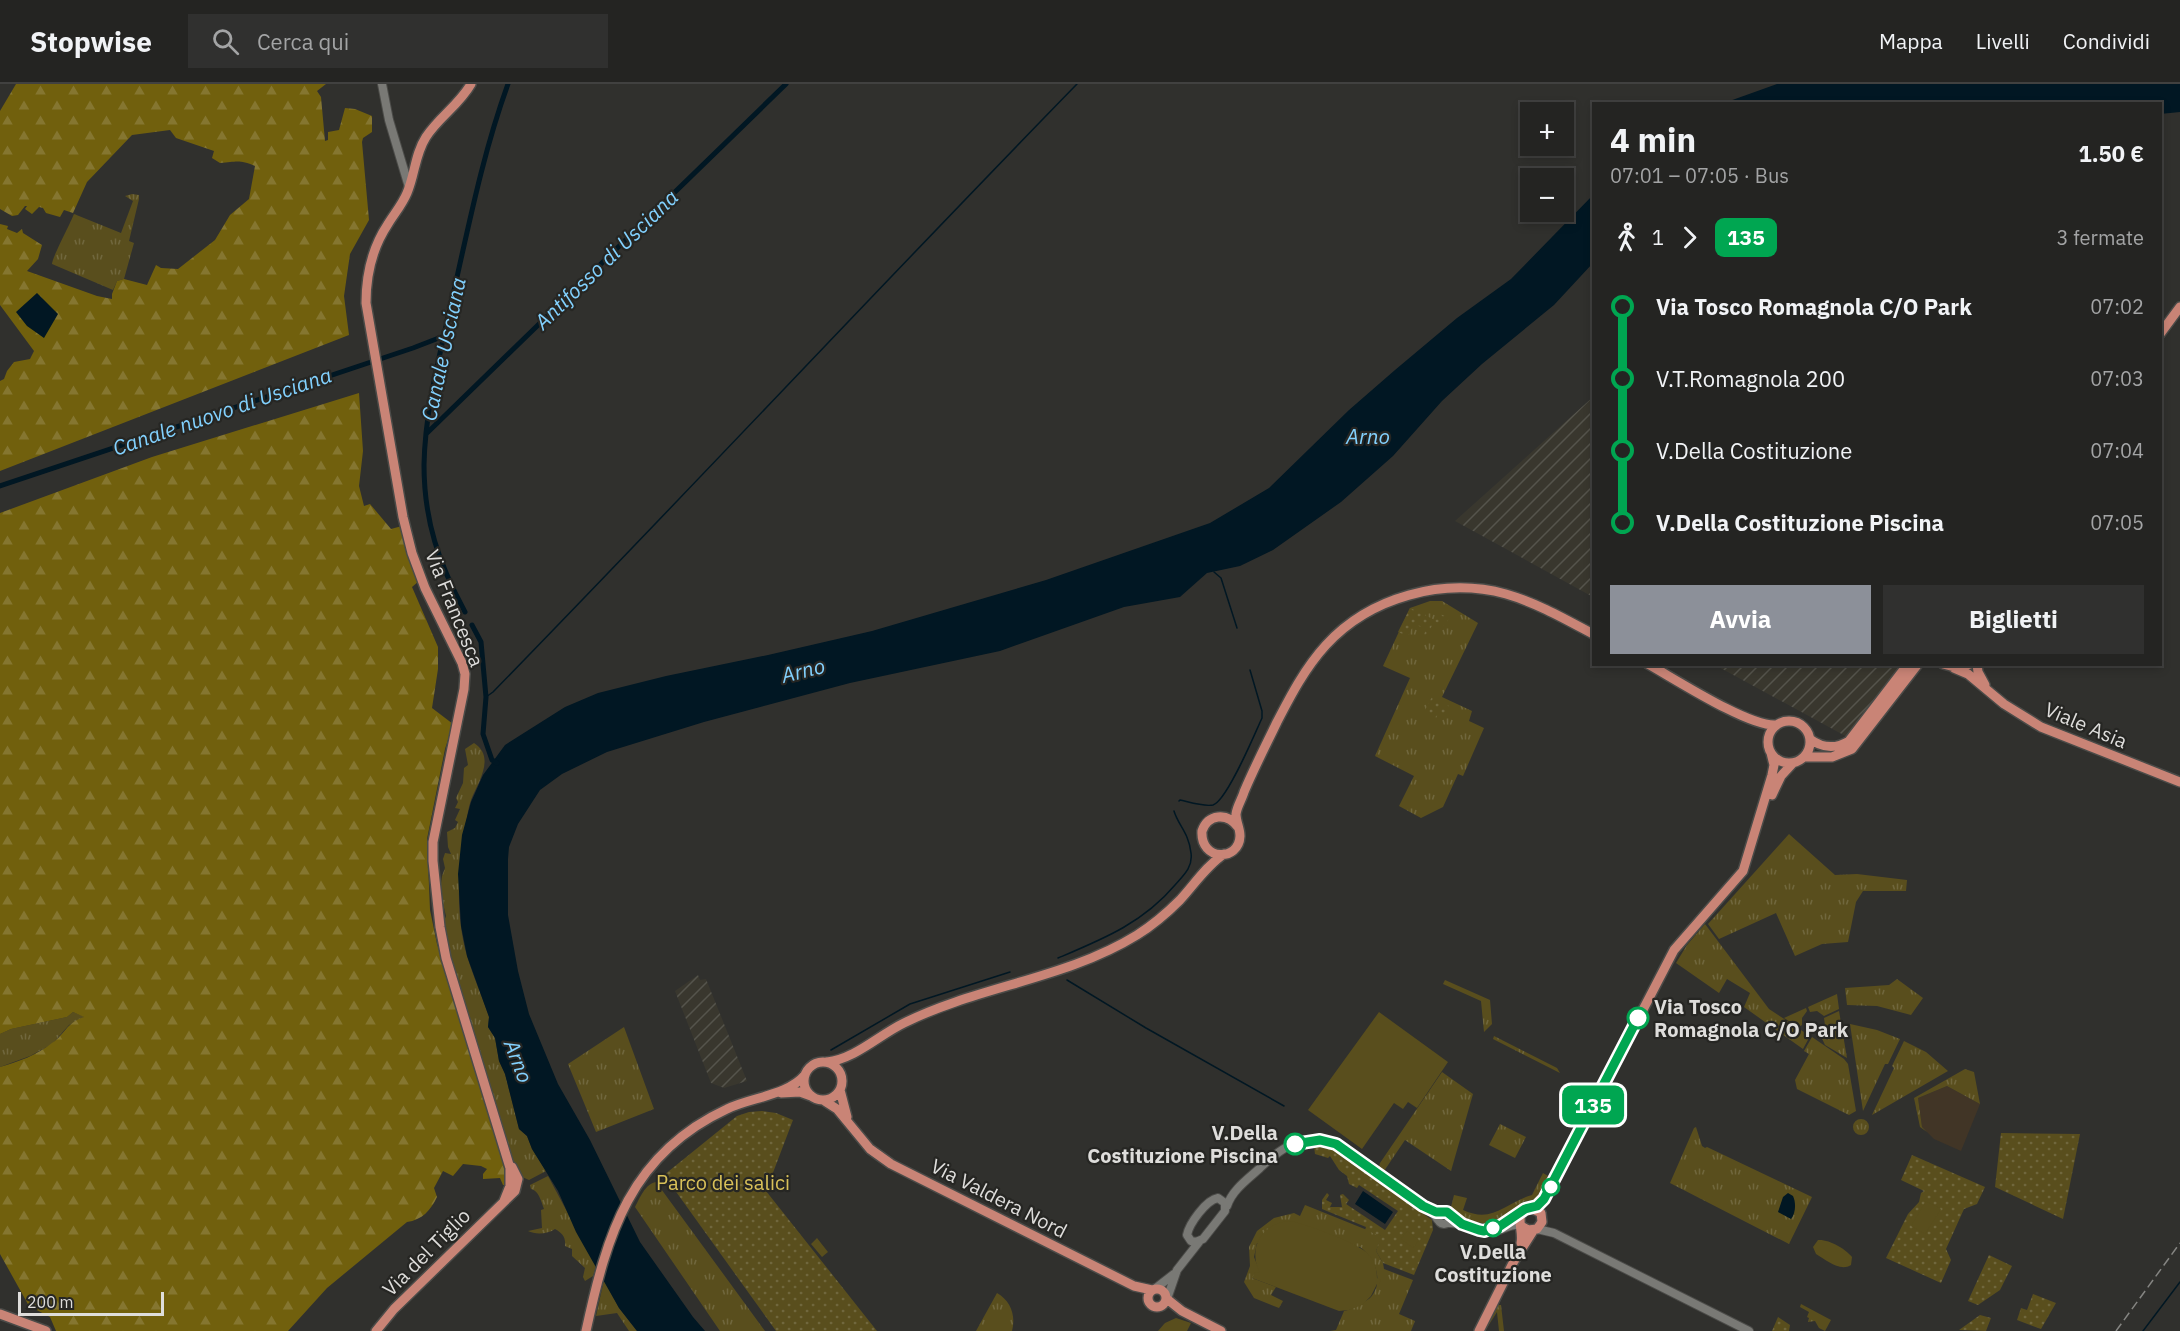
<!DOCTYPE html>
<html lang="it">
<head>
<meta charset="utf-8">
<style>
  :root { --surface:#242422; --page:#30302f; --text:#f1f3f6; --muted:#a3a4a5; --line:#414140; --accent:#8c9099 }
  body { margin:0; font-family:"IBM Plex Sans",sans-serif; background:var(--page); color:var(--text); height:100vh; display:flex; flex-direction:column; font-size:22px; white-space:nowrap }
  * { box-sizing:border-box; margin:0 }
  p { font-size:20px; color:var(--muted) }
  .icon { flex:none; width:33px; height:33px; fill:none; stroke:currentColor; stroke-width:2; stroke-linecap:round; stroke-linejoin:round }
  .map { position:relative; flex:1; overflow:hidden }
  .panel { position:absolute; left:1592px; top:18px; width:570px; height:564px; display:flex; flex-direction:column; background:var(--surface); border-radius:0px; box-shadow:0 3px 9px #0003,0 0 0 2px var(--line) }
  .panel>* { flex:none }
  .badge { padding:0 12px; border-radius:9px; font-size:21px; line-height:39px }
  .fabs { position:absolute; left:1520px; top:18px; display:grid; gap:12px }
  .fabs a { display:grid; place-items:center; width:54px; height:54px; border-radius:0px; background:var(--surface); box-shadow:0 3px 9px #0003,0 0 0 2px var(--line); font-size:30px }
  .scale { position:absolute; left:18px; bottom:15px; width:146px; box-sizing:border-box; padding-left:6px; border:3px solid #dedddb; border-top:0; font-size:16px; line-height:21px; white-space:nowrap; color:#dedddb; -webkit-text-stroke:4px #262623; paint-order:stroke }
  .map>.badge { position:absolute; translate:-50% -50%; box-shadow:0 0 0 3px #fff }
  .legs { display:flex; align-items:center; gap:9px; height:66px; padding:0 18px; font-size:20px }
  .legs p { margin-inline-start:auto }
  .head { display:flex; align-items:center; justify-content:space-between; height:102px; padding:0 18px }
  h1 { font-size:33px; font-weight:700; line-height:45px }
  .action { display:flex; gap:12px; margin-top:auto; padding:12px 18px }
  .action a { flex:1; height:69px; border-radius:0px; background:var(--accent); color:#fff; font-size:24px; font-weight:700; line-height:69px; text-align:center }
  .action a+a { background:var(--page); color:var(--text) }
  ul { padding:0 18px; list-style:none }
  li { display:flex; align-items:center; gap:21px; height:72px; font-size:22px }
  li i { display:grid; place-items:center; width:9px; height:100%; margin:0 8px; background:currentColor }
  li i::after { content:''; width:15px; height:15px; margin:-8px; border:4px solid; border-radius:50%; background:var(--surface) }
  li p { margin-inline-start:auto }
  li:first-child i { background:linear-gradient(#0000 50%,currentColor 0) }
  li:last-child i { background:linear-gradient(currentColor 50%,#0000 0) }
  header { display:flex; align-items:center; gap:36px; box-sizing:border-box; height:84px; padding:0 30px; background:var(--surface); border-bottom:2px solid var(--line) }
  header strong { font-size:28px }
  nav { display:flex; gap:33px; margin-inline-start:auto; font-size:21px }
  .search { width:420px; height:54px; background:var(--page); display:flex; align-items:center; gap:15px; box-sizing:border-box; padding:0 21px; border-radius:0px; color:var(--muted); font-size:22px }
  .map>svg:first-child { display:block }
  .industrial { fill:url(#industrial-furrows) }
  .education { fill:#413526 }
  .grass { fill:url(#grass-tufts) }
  .forest { fill:url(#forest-firs) }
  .park { fill:url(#park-dots) }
  .pitch { fill:#594e1d }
  .water { fill:#011723 }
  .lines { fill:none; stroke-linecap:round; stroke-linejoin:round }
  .stream { stroke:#011723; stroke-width:1.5 }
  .canal { stroke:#011723; stroke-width:5 }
  .minor-casing { stroke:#4b4b48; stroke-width:10 }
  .major-casing { stroke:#4b4b48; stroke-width:12 }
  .minor { stroke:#797975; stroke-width:8 }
  .major { stroke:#c98476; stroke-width:9 }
  .rail { stroke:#858582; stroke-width:1.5; stroke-dasharray:9 4.5; stroke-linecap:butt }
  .line-1-casing { stroke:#fff; stroke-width:14 }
  .line-1 { stroke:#00a651; stroke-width:9 }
  .stop-1-dot { fill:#fff; stroke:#00a651; stroke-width:3 }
  .labels { text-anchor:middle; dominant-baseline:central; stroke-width:4.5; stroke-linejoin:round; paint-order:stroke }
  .street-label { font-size:20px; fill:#dedddb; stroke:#262623 }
  .stop-label { font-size:20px; font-weight:bold; fill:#dedddb; stroke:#262623; text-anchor:start }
  .park-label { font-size:20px; fill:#d9c159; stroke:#262623 }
  .water-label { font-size:21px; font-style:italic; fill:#82d1fe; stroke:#262623 }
</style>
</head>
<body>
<header>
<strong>Stopwise</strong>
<div class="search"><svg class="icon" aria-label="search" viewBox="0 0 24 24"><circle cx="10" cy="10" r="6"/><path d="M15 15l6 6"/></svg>Cerca qui</div>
<nav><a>Mappa</a><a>Livelli</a><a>Condividi</a></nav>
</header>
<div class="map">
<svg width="2180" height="1247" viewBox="0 0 2180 1247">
  <defs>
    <pattern id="industrial-furrows" width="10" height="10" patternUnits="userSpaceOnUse" patternTransform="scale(1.5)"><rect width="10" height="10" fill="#39372e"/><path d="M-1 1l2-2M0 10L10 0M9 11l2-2" fill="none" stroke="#55544c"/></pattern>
    <pattern id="grass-tufts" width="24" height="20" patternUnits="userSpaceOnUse" patternTransform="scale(1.5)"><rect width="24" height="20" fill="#594e1d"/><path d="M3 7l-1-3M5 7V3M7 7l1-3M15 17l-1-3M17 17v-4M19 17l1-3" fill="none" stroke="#70673d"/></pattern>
    <pattern id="forest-firs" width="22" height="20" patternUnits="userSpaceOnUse" patternTransform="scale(1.5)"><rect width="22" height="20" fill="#71600d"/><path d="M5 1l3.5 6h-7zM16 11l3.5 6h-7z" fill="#857630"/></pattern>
    <pattern id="park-dots" width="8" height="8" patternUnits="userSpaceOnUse" patternTransform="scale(1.5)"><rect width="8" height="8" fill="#594e1d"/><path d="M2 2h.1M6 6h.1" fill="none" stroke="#70673d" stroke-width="1.8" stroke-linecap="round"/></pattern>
  </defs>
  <rect width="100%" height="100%" fill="#30302d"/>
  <!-- industrial -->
  <path class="industrial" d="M1593,313V513L1455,437Z
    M1715,581H1905L1849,654Z
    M698,891L700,896L706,895L747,997L724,1004L711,999L675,907Z"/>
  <!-- education -->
  <path class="education" d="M1947,1002L1980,1020L1961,1067L1934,1055L1922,1043L1918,1014Z"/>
  <!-- grass -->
  <path class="grass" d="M132,110L139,111V115L129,157L134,159L124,195L117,197L113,206L52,180C52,174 70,140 74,130L121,149L133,117L125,112Z
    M1430,517H1442L1478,539L1442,613L1472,627L1469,637L1484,644L1463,692L1458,690L1443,723L1421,734L1399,722L1414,692L1375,672L1410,594L1383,582L1410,524Z
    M474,659C496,673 478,698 471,716C466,730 466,747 463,762C457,798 457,837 467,872C473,892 482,912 489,933L488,943L495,954L499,977L505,990L519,1045L527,1052L532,1065L546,1087L529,1096L520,1092L511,1074L448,868L444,837L446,832L440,807L442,792L445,784L443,775L445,769L451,770L448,763L447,748L455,744L458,738L455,736L460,725L455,724L458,718L456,714L463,699L464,684L468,681L465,665Z
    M1789,750L1835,791L1857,790L1907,796L1906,807H1863L1856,818L1848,858L1822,860L1795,872L1776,829L1719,855L1708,840Z
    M1705,840L1769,925L1810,952L1803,965L1744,923L1750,909L1727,895L1719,909L1676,879L1687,861Z
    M1897,895L1923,914L1911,931L1877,922L1847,921L1845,904L1889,901Z
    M1445,896L1490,916L1492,940L1484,948L1481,917L1443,900Z
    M1837,910L1839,925L1824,932L1817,927L1810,928L1808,923Z
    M1806,924L1807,927L1802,934V941L1799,943L1784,934Z
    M1839,927L1847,974L1825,961L1819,948L1825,941L1824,934Z
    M73,928L85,933L69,941L52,960L30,972L0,983V950L11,945L67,933Z
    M1850,940L1877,946L1900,955L1888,980H1885L1863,1027Z
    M624,943L654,1025L596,1048L568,980Z
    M1494,952L1557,984L1560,989L1493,955Z
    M1812,953L1844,975L1848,980L1856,1027L1849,1031L1797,1005L1795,996L1809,970L1804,967Z
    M1904,957L1926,968L1948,987L1872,1031L1894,984L1892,982Z
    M1965,985L1974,988L1980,1020L1947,1002L1918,1014L1922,1043L1927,1048L1920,1043L1914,1014Z
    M1442,988L1473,1010L1451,1087L1405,1056L1382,1090L1378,1086L1380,1079Z
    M1853 1043a8 8 0 1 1 16 0a8 8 0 1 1-16 0Z
    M1500,1040L1526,1053L1515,1074L1489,1061Z
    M1696,1043L1702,1062L1705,1064L1707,1063L1812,1113L1789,1160L1670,1099L1694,1044Z
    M1543,1089L1548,1092L1536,1115L1523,1118L1507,1131L1487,1140L1471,1137L1455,1130L1451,1123L1454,1111L1467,1114L1463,1126C1493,1140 1505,1119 1532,1111Z
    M548,1092L596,1182L593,1192L585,1197L583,1193L585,1184L572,1172V1165L565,1162C566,1153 562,1149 555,1145C548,1150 536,1151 528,1147L542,1144L541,1126L544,1125C541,1117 539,1107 531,1105L530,1101Z
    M656,1098L765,1247H720L635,1123C640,1114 645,1100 656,1098Z
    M1305,1121L1382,1152L1376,1167L1383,1179L1384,1185L1413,1196L1399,1230L1415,1237L1411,1247H1330L1336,1246L1344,1227C1350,1226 1353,1224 1357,1221C1361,1219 1367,1217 1370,1214C1385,1198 1375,1174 1360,1163L1257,1159L1254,1173L1261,1190L1252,1194L1276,1203L1271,1211L1283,1217L1279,1224L1254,1214L1244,1198L1250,1182L1249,1163L1257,1147L1274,1134L1294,1129L1300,1132Z
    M604,1196L619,1224L637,1247H629L617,1229L596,1232Z
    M997,1209C1011,1217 1016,1232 1012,1247H976Z
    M1801,1220L1831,1236L1825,1247L1819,1244L1815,1237L1808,1238L1809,1234L1807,1233L1809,1228L1800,1223Z
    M1498,1221H1501L1504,1247H1499L1497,1228L1485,1247Z
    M1176,1234L1191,1239L1187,1247H1158L1165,1239Z"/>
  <!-- forest -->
  <path class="forest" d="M16,0H326L317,7L321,13L325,57L328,56V48L339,46L345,24L355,25L372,32V48L363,54L362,58L369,136L350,170L344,212L349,251L0,387V297L4,295L7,287L14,278L30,275L34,267L0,221V140L8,142L7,145L17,149L22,145L23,149L42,161L38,175L27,187L97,212L112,215V210L117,197L124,195L147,201L156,181L161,184L178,185L215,156L230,131L249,115L255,82C239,75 236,78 220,79L212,74L214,67L176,54L170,46L132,51L87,98L73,129L64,126L60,133L46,129L43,124L39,123L32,130L25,125L27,122H25L18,131L12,132L0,125V27Z
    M359,309L363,367L359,402L364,422L370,420L391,445L402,442L419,497L412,503L438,563V585L432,624L453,640L445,665L427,755L430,826L437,860L451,902L504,1077L507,1101H503L500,1094L483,1095V1090L487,1085L481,1082L463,1080L453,1092L443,1087L434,1104L437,1113C431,1126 422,1136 407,1138L327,1204L288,1247H56L50,1233L29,1222L0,1170V983C18,978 37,971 52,959C66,949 66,939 84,933L73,928L67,933L11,945L0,950V429L152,373Z"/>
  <!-- park -->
  <path class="park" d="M1410,524L1435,536L1438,529L1449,534L1445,542L1434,537L1427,552L1424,551L1426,545L1414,540L1408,552L1398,548Z
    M1432,613L1449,622L1444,633L1438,630L1436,634L1424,628Z
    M762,1027L776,1029L793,1036L766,1107L877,1247H776L664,1091L737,1032L749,1028Z
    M2001,1049L2080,1050L2063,1135L1995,1103Z
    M1314,1062H1323L1335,1066L1432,1136L1433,1146L1414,1191L1383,1179L1376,1167L1381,1152L1365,1146L1366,1143L1322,1125V1116L1327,1109L1329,1111L1326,1116L1332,1119L1330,1123H1342L1340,1111L1343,1110L1349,1116L1346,1120L1385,1146L1398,1127L1359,1101L1357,1104L1349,1100L1347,1092L1339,1086L1330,1072L1328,1074L1315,1070Z
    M1912,1071L1985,1103L1977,1120L1964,1125L1946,1165L1951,1176L1941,1199L1886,1174L1908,1130L1919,1118L1921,1109L1924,1107L1901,1096Z
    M1989,1171L2012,1182L2000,1206L1978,1221L1968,1217Z
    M2033,1210L2056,1219L2041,1245L2017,1236L2021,1224L2027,1226Z
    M1980,1231L1991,1234L1986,1247L1959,1246Z
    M1778,1233L1790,1241L1789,1247H1772Z"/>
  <!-- pitch -->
  <path class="pitch" d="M1379,928L1448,978L1417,1024L1408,1018L1403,1025L1394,1019L1362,1065L1308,1026Z
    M1926,1117L1941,1125L1925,1150L1911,1142Z
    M1290,1137C1303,1139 1357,1159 1366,1168C1374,1175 1377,1184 1377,1194L1381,1196L1379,1200H1377L1371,1212L1362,1221L1349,1226L1339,1227L1252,1194L1255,1188L1260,1189C1247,1164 1262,1139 1290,1137Z
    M1407,1147L1419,1156L1413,1164L1401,1155Z
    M817,1154L828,1168L822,1173L811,1160Z
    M1818,1156C1829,1155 1846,1165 1852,1173L1851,1181C1840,1188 1826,1176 1816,1170L1813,1163Z"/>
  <!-- water -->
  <path class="water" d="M1777,0H2180V28L2160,30V20L1724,19Z
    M1593,111V179L1554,221L1482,280L1442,317L1393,372L1341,418L1273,466L1240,482L1207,489L1180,513L1124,523L1000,567L850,599L704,638L607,668L562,690L540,706L518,740L509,763L508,775V831L518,887L529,930L558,1000L590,1056L640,1158L693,1233L705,1247H637L619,1224L576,1148L558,1107L532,1065L527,1052L519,1045L505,990L499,977L495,954L488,943L489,933L467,872L461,842L458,790L462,751L471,718L483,691L505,661L565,623L598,609L666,592L768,571L872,547L1046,496L1210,439L1269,404L1349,326L1395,286L1457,234L1511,195Z
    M37,209L58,230L44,254L27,242L16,228Z
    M1363,1107L1393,1128L1385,1140L1355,1120Z
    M1788,1109L1793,1112C1796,1118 1796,1129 1791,1135L1778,1128L1783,1113Z"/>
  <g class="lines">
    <!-- stream -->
    <path class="stream" d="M1214,488L1221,494L1237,544
      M486,613L493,608C689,407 881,201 1077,0
      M1179,717L1180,716C1189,718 1204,723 1213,721C1227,717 1255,649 1262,634V627L1250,586
      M1058,874C1103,855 1143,839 1175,801C1184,791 1193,783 1191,769C1189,749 1178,741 1174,727
      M1067,896L1146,944L1284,1022
      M831,966L910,920L1010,888
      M2143,1247L2180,1198"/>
    <!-- canal -->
    <path class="canal" d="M426,350L786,0
      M0,402L413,264L444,252
      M465,528C439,480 424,437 424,381C425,324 441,267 453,211C469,140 483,69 508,0
      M472,541L481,558L486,613L483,650L492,676L497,679"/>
    <!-- minor casing -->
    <g class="minor-casing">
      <path id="minor" d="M382,0L389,36L409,103
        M1218,1114L1225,1119V1127L1203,1155L1196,1158L1191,1157L1187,1151C1189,1140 1206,1116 1218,1114Z
        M1227,1122C1232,1106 1248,1095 1260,1084C1317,1028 1339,1066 1390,1100C1405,1110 1428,1121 1438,1136
        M1438 1134a6 6 0 1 1 12 0a6 6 0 1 1-12 0Z
        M1447,1139C1463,1138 1476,1148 1492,1148C1502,1147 1510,1139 1521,1141
        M1537,1145L1554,1149L1749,1247
        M1156,1204L1174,1190
        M1167,1215L1177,1186L1199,1158"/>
    </g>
    <!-- major casing -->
    <g class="major-casing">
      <path id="major" d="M471,0C459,21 439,33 426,53C415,70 415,90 407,109C402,121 394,130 388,140C372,164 366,191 366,219L403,433L412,469L425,504L462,579L465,590L464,605L433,758V777L440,843L446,874L510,1084V1102L504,1117
        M2160,250L2180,223
        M1648,580C1675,595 1749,643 1776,641
        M1943,580L1958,584L1970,580
        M1977,580L1978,588L1985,601
        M1954,584L1968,590L2004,620L2041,643L2180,698
        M1768 658a21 21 0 1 1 42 0a21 21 0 1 1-42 0Z
        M1810,655C1822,664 1836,665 1849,657L1908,580
        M1804,673H1832L1852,665L1918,580
        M1772,711L1781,692L1793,679
        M1238,743C1227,728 1208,730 1202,747C1200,777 1239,778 1240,752C1240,744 1236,738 1236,730C1237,722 1242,715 1244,708C1254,684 1266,661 1277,638C1291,611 1305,584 1326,561C1370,513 1443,493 1506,510C1537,519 1565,535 1593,550
        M827,978C855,975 879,951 904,939C978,902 1066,895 1137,851C1153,841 1167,829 1180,816C1194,801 1206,782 1224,770
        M804 997a19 19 0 1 1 38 0a19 19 0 1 1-38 0Z
        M840,1006L847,1033
        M781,1009L800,1008L811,1012
        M823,1016L837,1025L870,1065L891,1080L1134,1202L1152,1206
        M1533,1124L1541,1119L1552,1101L1674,866L1743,787L1772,691L1774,681L1771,669
        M1521,1159C1524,1145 1512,1128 1531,1124L1541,1129L1542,1138L1537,1145L1528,1146L1521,1142
        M1148 1214a9 9 0 1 1 18 0a9 9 0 1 1-18 0Z
        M1167,1215L1182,1227L1221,1247
        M0,1230L46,1247
        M376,1247L394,1225L515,1107L518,1095L512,1083
        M586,1247C607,1150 630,1070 727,1025C751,1013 787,1012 805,991
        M1479,1247L1514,1177L1533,1147"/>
    </g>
    <!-- minor -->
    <use href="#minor" class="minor"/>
    <!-- major -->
    <use href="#major" class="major"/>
    <!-- rail -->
    <path class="rail" d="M2116,1247L2180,1159"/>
  </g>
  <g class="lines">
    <!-- line-1 casing -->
    <g class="line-1-casing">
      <path id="line-1" d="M1295,1060L1320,1056L1336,1060L1423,1122L1436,1128H1447L1462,1140L1479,1146L1484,1147L1500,1142L1525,1125L1537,1122L1544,1115L1638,934"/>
    </g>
    <!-- line-1 -->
    <use href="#line-1" class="line-1"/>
  </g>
  <!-- markers -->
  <g class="stop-1-dot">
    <circle cx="1638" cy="934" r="10"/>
    <circle cx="1295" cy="1060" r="10"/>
    <circle cx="1551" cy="1103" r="8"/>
    <circle cx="1493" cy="1144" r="8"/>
  </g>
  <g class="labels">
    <!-- street labels -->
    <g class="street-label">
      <text transform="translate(455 524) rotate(68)">Via Francesca</text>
      <text transform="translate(2086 641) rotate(23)">Viale Asia</text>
      <text transform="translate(999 1114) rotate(27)">Via Valdera Nord</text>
      <text transform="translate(426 1168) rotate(-45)">Via del Tiglio</text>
    </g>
    <!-- stop labels -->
    <g class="stop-label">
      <text x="1654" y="922">Via Tosco<tspan x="1654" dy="23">Romagnola C/O Park</tspan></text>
      <text x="1278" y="1048" text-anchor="end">V.Della<tspan x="1278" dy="23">Costituzione Piscina</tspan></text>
      <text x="1493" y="1167" text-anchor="middle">V.Della<tspan x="1493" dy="23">Costituzione</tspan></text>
    </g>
    <!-- park labels -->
    <g class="park-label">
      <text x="723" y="1098">Parco dei salici</text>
    </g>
    <!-- water labels -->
    <g class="water-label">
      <text transform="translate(606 175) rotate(-44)">Antifosso di Usciana</text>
      <text transform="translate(443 265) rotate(-78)">Canale Usciana</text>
      <text transform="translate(222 327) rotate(-19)">Canale nuovo di Usciana</text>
      <text x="1368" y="352">Arno</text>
      <text transform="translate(803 586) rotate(-14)">Arno</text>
      <text transform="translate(519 977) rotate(69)">Arno</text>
    </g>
  </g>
</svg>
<div class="fabs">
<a>+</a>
<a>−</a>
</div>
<div class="scale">200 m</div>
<b class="badge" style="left:1593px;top:1021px;background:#00a651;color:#fff">135</b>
<section class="panel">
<div class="head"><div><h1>4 min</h1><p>07:01 – 07:05 · Bus</p></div><b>1.50 €</b></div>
<div class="legs"><svg class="icon" aria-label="walk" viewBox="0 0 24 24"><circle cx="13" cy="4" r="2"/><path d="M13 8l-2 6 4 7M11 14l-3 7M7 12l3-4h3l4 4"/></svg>1<svg class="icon" aria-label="forward" viewBox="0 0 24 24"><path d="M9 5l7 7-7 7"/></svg><b class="badge" style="background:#00a651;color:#fff">135</b><p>3 fermate</p></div>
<ul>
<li><i style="color:#00a651"></i><b>Via Tosco Romagnola C/O Park</b><p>07:02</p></li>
<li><i style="color:#00a651"></i><span>V.T.Romagnola 200</span><p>07:03</p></li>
<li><i style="color:#00a651"></i><span>V.Della Costituzione</span><p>07:04</p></li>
<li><i style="color:#00a651"></i><b>V.Della Costituzione Piscina</b><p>07:05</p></li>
</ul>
<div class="action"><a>Avvia</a><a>Biglietti</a></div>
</section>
</div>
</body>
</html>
